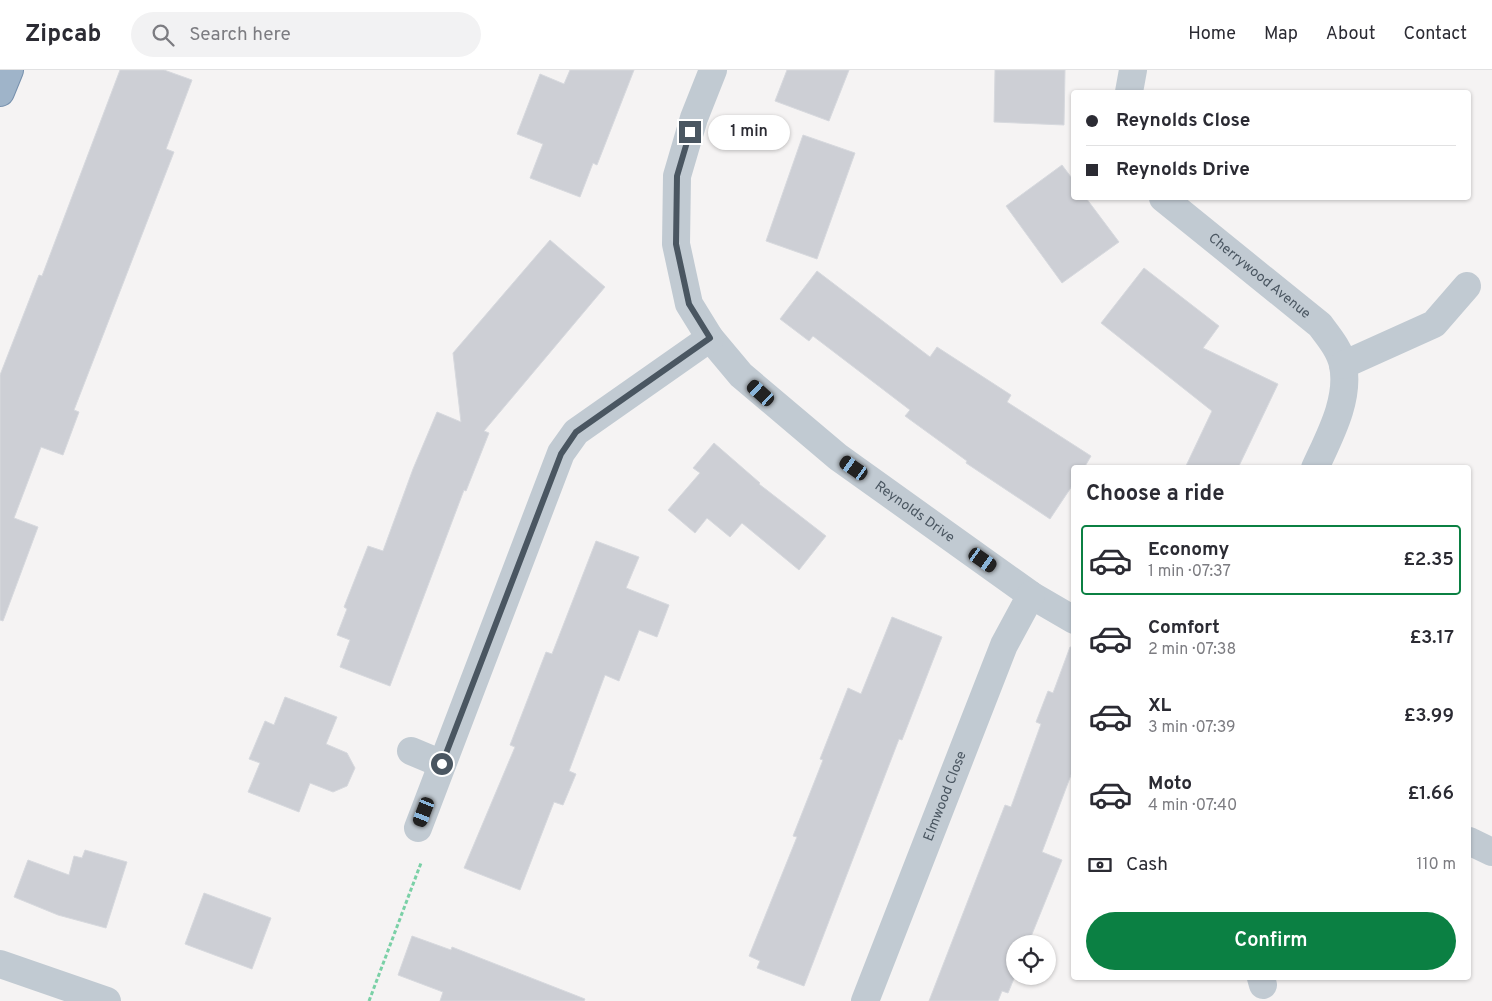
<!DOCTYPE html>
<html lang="en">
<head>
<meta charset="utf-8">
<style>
  body { margin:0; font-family:Overpass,sans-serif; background:#f2f2f3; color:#2b2b33; height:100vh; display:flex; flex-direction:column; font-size:19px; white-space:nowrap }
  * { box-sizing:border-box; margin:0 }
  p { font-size:16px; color:#7c7c81 }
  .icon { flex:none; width:28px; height:28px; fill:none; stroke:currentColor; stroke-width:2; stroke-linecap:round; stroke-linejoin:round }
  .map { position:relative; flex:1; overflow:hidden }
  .side { position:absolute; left:1071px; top:395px; width:400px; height:515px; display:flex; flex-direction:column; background:#fff; border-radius:5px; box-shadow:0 1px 4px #0004 }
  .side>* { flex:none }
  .top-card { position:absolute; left:1071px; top:20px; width:400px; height:110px; border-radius:5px; box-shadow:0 1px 4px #0004; display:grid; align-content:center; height:110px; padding:0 15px; background:#fff }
  .controls { position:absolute; left:1006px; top:865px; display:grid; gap:10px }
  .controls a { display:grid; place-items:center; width:50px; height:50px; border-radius:50%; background:#fff; box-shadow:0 1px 4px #0004; font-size:25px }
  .end { position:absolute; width:22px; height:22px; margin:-11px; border:6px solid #4a5661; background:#fff; box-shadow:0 0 0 2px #fff }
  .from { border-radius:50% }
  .bubble { position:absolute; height:35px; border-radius:18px; background:#fff; box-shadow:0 1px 4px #0004; font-size:16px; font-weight:600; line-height:35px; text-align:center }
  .car { position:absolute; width:15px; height:30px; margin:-15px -8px; border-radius:6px; box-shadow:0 0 4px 1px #0007; background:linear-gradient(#222 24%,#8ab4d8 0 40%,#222 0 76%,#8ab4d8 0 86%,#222 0) }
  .top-card b { display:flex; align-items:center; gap:18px; height:48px; font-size:19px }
  .top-card b+b { border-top:1px solid #e1e1e2 }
  .top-card i { width:12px; height:12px; background:#2b2b33 }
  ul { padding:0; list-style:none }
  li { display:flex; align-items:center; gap:15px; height:70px; margin:0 10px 8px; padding:0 5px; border:2px solid transparent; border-radius:5px }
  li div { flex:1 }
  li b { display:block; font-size:19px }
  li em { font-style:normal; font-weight:600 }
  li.on { border-color:#0b8043 }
  li>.icon { width:45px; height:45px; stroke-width:1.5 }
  h2 { padding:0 15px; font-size:22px; line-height:60px }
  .pay { display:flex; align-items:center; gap:12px; height:55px; padding:0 15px; font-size:19px }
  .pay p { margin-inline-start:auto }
  .action { display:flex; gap:10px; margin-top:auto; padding:10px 15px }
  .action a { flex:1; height:58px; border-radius:30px; background:#0b8043; color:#fff; font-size:20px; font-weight:600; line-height:58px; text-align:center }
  header { display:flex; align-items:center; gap:30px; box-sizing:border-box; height:70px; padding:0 25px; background:#fff; border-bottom:1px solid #e1e1e2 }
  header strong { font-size:24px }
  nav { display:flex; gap:28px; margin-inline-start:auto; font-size:18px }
  .search { width:350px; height:45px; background:#f2f2f3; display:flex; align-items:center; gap:12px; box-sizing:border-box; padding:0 18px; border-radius:28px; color:#7c7c81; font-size:19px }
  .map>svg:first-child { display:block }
  .building { fill:#cdcfd5; stroke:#d7d9de }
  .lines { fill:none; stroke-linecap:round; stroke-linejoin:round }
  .trunk-casing { stroke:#7690ad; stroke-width:30 }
  .path { stroke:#7ad0a6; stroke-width:3; stroke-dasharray:4 2.5; stroke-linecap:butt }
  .minor { stroke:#c1cad2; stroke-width:28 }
  .trunk { stroke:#9fb4c9; stroke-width:28 }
  .route { stroke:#4a5661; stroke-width:6 }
  .labels { text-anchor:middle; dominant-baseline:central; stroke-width:4; stroke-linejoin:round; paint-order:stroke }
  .street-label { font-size:14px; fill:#4a5661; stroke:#fff }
</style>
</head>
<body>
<header>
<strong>Zipcab</strong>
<div class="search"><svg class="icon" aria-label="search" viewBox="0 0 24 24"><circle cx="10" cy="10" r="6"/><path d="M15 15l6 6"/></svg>Search here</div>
<nav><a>Home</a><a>Map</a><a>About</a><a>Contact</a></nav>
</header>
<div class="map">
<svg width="1492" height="931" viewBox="0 0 1492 931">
  <rect width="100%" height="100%" fill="#f5f3f3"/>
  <!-- building -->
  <path class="building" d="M120 0H164L192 10 166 79 174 82 74 340 79 342 63 385 41 377 14 448 38 457 3 551 0 550V305L39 205 42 206Z
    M570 0H634L597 95 593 93 580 127 530 108 543 74 517 64 540 4 564 14Z
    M787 0H849L829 51 775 31Z
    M995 0H1065L1064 55 994 52Z
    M803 65 855 83 817 189 766 171Z
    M1062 95 1074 111V128H1086L1119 172 1062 213 1006 136Z
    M550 170 605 217 484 361 489 363 466 421 464 420 390 616 340 597 350 570 337 565 347 539 344 537 368 476 383 481 413 399 437 342 461 352 453 283Z
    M1144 198 1219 256 1203 278 1278 314 1238 398H1185L1212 341 1101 253Z
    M817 201 930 287 937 277 1011 325 1007 332 1091 386 1084 398H1074V413L1050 449 966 393 967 391 905 346 910 340 813 266 809 271 780 249Z
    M714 373 760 413 759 414 826 466 799 500 742 453 730 467 707 448 695 463 668 440 700 403 693 398Z
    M596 471 639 487 626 518 669 535 657 567 639 560 619 611 605 605 569 701 576 704 563 735 554 732 520 820 464 798 515 677 510 675 546 582 552 584Z
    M892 547 942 567 902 670 899 669 804 916 757 898 760 891 749 886 797 767 793 766 823 690 820 689 848 618 861 624Z
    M1070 577H1074V697L1042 782 1062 790 1028 874H1015V906L1008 923 1002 921 998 931H929L1005 735 1011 737 1041 654 1036 652 1048 621 1053 623Z
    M285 627 337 647 326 674 347 683 355 698 347 716 333 722 310 713 299 742 248 722 260 693 249 689 265 651 274 655Z
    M85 780 127 792 106 858 58 845 14 827 28 790 69 805 74 786 82 788Z
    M204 823 271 848 252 899 185 874Z
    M412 866 451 880 452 877 585 929 584 931H440L443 922 398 905Z"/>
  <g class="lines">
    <defs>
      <path id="trunk" d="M0 22 9 0"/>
    </defs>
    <!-- trunk casing -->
    <use href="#trunk" class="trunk-casing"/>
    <!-- path -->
    <path class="path" d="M369 931 421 793"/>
    <!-- minor -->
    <g class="minor">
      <path id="s1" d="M713 0 694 48 677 106 676 174 689 234 710 268 741 305 838 387 1031 525 1074 550"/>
      <path d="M1129 22 1133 0"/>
      <path id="s2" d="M1163 128 1320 255C1329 267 1340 280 1343 295 1350 330 1329 367 1315 398"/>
      <path d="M1343 295 1434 254 1467 216"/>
      <path d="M411 681 442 694"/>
      <path d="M418 758 561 383 576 362 710 268"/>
      <path d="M1469 771 1492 782"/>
      <path d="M0 894 107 931"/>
      <path d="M1261 908 1263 915"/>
      <path id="s3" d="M865 931 1004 575 1031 525"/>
    </g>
    <!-- trunk -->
    <use href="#trunk" class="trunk"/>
  </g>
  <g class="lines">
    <!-- route -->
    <path class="route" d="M442 694 561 384 576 362 710 268 689 234 676 174 677 106 690 62"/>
  </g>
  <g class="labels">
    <!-- street labels -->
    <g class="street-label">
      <text stroke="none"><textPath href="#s2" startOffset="124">Cherrywood Avenue</textPath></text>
      <text stroke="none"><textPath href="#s1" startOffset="551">Reynolds Drive</textPath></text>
      <text stroke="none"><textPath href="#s3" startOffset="220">Elmwood Close</textPath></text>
    </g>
  </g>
</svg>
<div class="controls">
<a><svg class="icon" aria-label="locate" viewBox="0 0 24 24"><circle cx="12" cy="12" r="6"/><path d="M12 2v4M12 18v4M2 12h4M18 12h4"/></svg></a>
</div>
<i class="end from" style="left:442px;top:694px"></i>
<i class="end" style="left:690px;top:62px"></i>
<div class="bubble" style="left:708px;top:45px;width:82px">1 min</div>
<i class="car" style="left:761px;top:323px;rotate:312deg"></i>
<i class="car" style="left:854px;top:398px;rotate:305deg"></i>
<i class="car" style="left:983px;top:490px;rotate:125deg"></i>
<i class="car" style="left:424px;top:742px;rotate:201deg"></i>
<div class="top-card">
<b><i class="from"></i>Reynolds Close</b>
<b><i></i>Reynolds Drive</b>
</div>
<section class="side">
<h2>Choose a ride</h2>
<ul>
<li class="on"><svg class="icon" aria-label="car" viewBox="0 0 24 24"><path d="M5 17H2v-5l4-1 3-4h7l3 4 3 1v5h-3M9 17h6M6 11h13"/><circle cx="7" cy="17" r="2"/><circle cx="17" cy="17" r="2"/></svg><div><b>Economy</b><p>1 min · 07:37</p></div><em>£2.35</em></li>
<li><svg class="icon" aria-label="car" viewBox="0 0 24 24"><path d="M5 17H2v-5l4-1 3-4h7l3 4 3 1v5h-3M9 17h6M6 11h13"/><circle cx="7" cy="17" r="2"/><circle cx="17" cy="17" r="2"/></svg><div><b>Comfort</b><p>2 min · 07:38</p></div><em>£3.17</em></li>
<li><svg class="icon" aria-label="car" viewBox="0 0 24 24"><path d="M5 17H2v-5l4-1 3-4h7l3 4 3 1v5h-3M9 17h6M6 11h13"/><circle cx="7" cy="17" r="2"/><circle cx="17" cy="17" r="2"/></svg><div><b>XL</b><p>3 min · 07:39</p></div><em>£3.99</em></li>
<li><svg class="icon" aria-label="car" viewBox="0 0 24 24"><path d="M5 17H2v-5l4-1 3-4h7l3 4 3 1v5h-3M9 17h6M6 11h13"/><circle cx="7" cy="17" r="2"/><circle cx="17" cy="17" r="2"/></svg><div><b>Moto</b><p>4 min · 07:40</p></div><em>£1.66</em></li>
</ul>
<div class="pay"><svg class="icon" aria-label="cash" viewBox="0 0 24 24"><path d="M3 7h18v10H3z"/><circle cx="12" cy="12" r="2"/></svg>Cash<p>110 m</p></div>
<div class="action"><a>Confirm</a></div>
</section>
</div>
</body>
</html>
